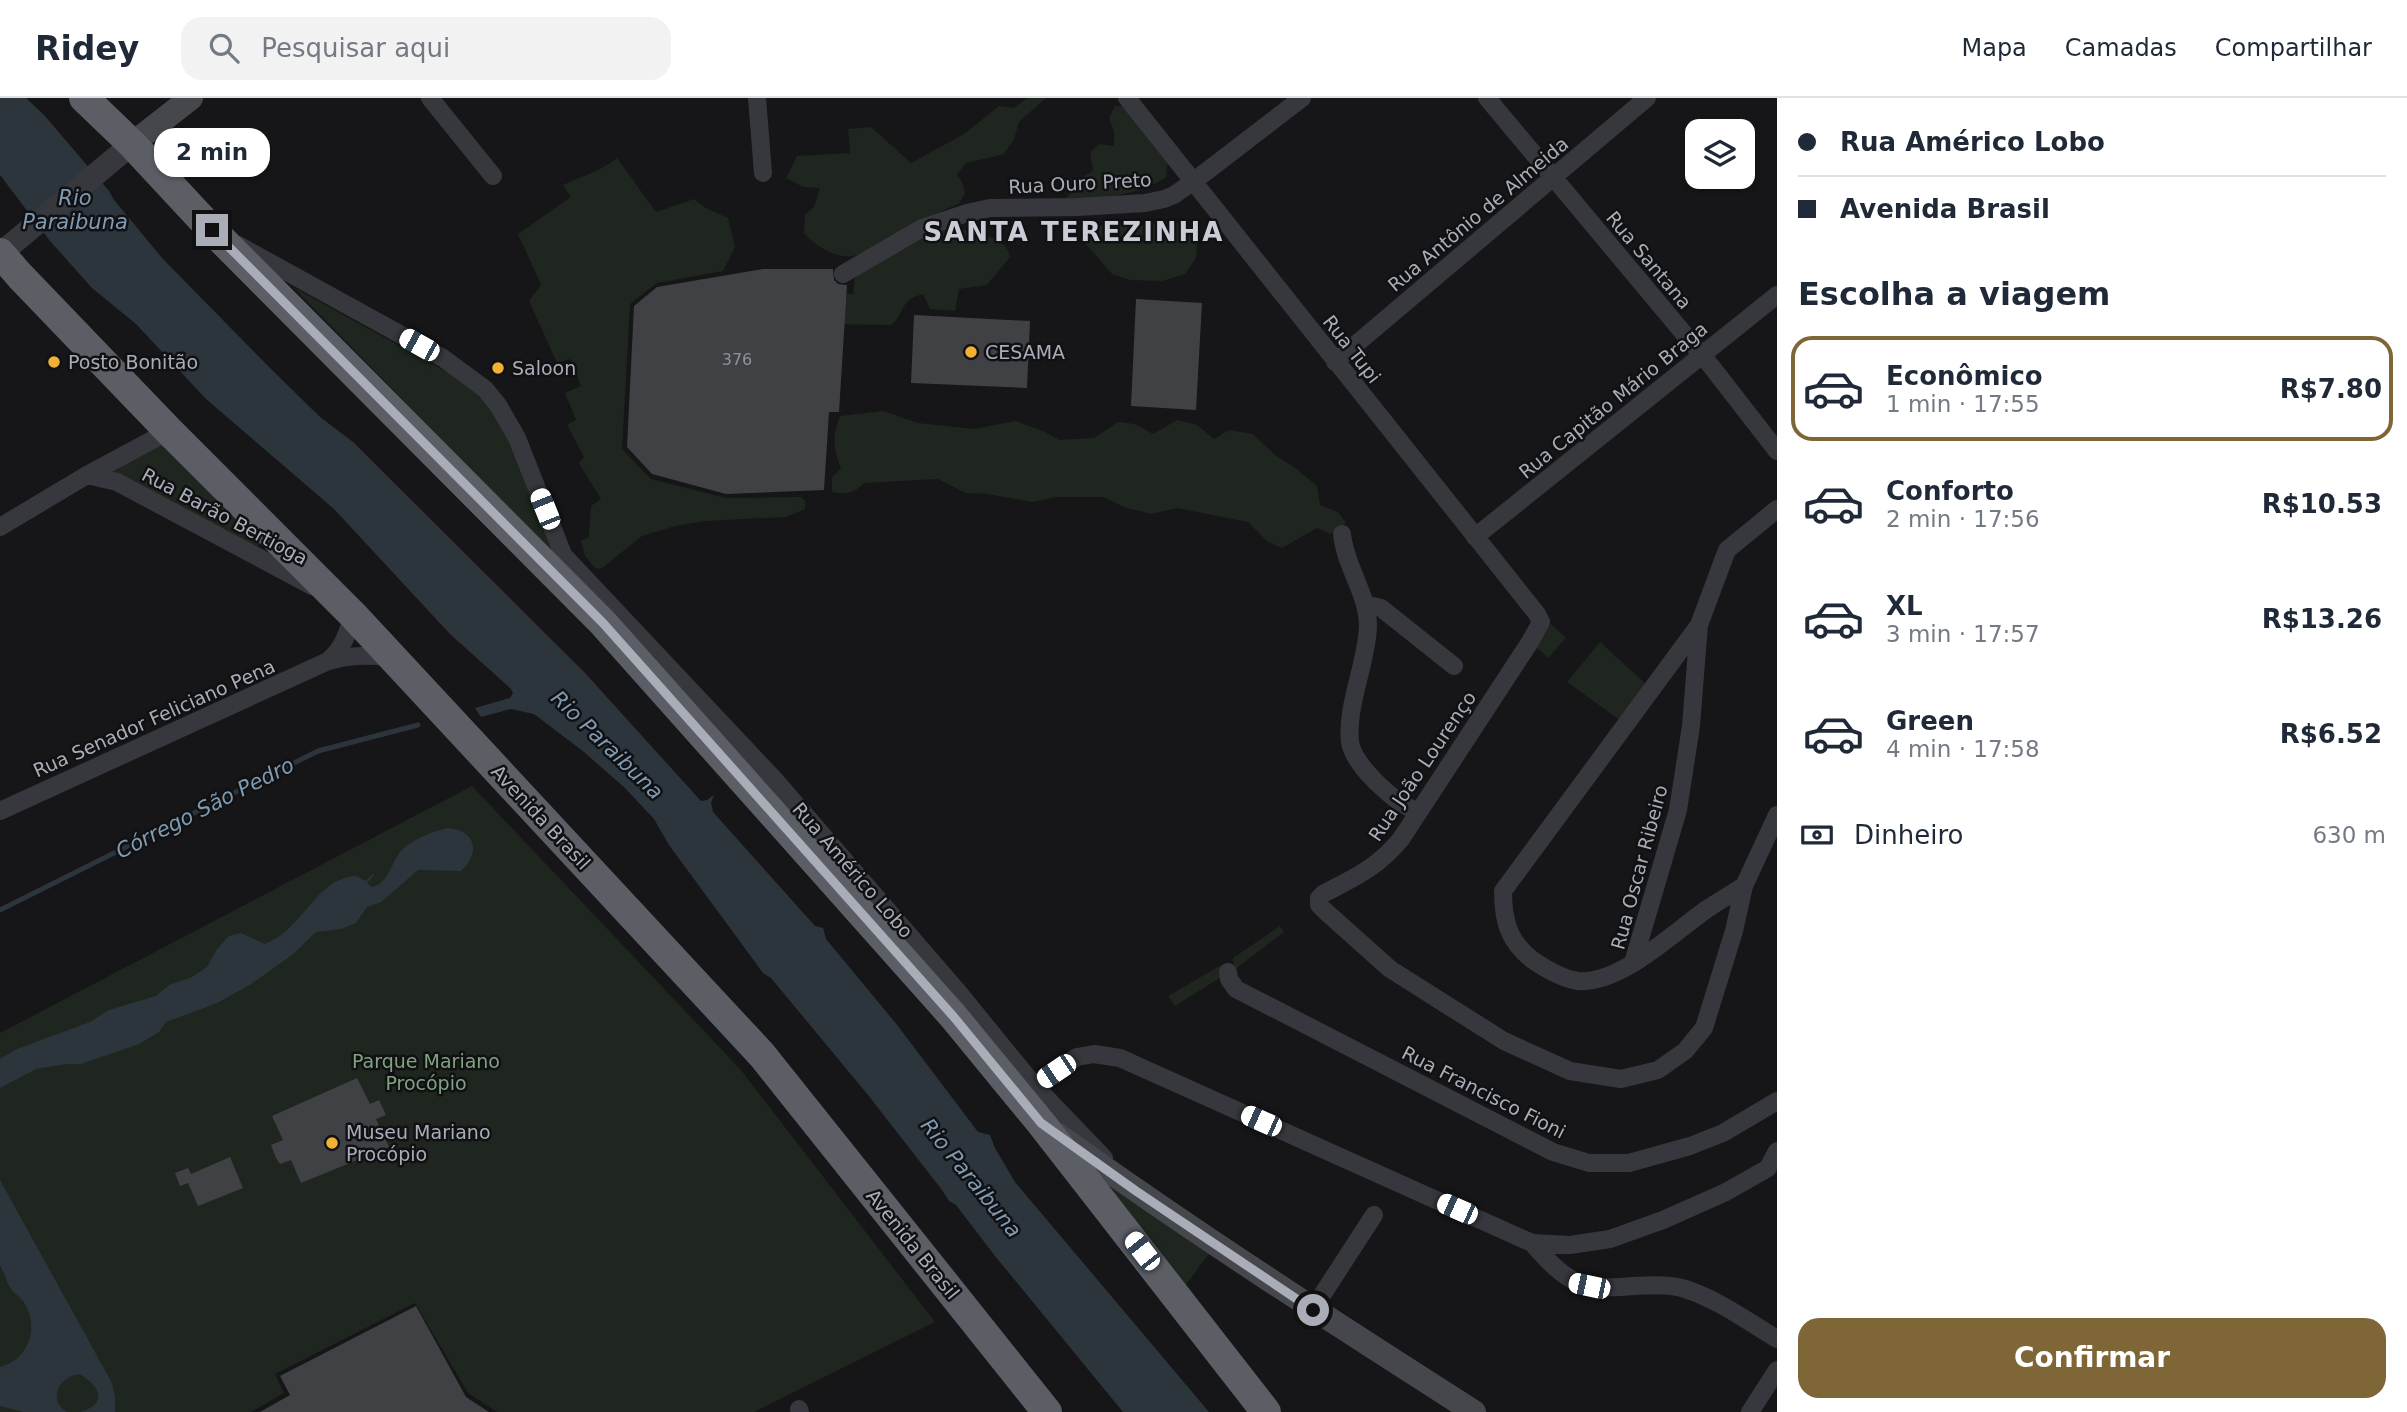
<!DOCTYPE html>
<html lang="pt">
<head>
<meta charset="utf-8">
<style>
  body { margin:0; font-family:"DejaVu Sans",sans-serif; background:#f2f2f3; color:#1f2937; height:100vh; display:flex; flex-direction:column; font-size:26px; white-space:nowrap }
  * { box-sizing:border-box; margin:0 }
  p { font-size:23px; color:#747a83 }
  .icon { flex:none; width:38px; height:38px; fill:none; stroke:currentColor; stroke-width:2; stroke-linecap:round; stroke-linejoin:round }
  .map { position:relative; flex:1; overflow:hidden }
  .drawer { display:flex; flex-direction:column; background:#fff; width:630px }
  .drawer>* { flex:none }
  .guide { display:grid; align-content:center; height:154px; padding:0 21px; background:#fff }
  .fabs { position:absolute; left:1685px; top:21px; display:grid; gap:14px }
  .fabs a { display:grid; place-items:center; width:70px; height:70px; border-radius:14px; background:#fff; box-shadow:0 2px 5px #0004; font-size:35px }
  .end { position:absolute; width:32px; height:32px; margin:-16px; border:9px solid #a8adb8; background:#111; box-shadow:0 0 0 4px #111 }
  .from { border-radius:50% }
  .bubble { position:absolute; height:49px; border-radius:21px; background:#fff; box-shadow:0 2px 5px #0004; font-size:23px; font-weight:600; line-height:49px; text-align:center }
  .car { position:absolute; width:21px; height:42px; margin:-21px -10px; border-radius:9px; box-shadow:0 0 5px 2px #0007; background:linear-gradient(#fff 24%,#345 0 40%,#fff 0 76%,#345 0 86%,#fff 0) }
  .guide b { display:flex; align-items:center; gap:24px; height:66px; font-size:26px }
  .guide b+b { border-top:2px solid #e0e1e3 }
  .guide i { width:18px; height:18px; background:#1f2937 }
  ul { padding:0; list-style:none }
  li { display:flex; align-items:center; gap:21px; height:105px; margin:0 14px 10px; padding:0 7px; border:4px solid transparent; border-radius:21px }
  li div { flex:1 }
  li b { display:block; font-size:26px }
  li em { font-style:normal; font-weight:600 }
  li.active { border-color:#7e6636 }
  li>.icon { width:63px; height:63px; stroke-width:1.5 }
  h2 { padding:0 21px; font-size:32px; line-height:84px }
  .pay { display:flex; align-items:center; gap:18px; height:77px; padding:0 21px; font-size:26px }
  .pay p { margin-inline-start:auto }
  .button { display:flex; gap:14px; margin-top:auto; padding:14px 21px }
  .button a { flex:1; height:80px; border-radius:21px; background:#7e6636; color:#fff; font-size:28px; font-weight:600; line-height:80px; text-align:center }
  header { display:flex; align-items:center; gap:42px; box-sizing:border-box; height:98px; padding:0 35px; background:#fff; border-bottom:2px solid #e0e1e3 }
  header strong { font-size:33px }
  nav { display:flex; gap:38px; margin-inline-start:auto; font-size:24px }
  .search { width:490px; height:63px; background:#f2f2f3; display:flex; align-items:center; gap:18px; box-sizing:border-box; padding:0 24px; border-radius:21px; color:#747a83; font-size:26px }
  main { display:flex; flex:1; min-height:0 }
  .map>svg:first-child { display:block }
  .green { fill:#1e261f }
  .water { fill:#2c353c }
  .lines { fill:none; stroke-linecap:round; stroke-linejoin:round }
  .stream { stroke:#2c353c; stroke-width:5 }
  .building { fill:#404145 }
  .minor { stroke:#37383d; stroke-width:18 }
  .tertiary { stroke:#37383d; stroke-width:23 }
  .secondary { stroke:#45474d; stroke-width:24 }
  .trunk { stroke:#5b5e65; stroke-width:30 }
  .route { stroke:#a8adb8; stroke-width:9 }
  .poi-dot { fill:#f2b134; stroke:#111113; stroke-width:2.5 }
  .labels { text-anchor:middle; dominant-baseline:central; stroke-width:5; stroke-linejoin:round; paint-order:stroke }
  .number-label { font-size:16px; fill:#8e929b }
  .street-label { font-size:19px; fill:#a8adb8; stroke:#111113 }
  .poi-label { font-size:19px; fill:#a8adb8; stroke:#111113; text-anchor:start }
  .park-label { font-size:19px; fill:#7fa381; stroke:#111113 }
  .water-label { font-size:21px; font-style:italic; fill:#7f9bb3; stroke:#111113 }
  .district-label { font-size:26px; font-weight:bold; letter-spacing:2px; fill:#c9ccd4; stroke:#111113 }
</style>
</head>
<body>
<header>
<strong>Ridey</strong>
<div class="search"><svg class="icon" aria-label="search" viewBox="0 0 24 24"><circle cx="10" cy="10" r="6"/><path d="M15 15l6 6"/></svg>Pesquisar aqui</div>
<nav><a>Mapa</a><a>Camadas</a><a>Compartilhar</a></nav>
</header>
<main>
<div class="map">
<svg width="1777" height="1314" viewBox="0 0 1777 1314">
  <rect width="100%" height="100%" fill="#161618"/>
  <!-- green -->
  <path class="green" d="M1027 0H1046L1019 24 1014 41 1004 56 966 65 957 77 962 84 965 95 959 106C927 116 880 156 851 158 833 160 815 147 804 135L805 117 814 109 820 90 803 89 786 80 797 58 850 55 848 31 871 29 911 65 964 36 999 8 1014 10Z
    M1115 8 1128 9 1168 60 1166 79C1137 99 1099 99 1064 104L1071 93 1067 80H1081L1093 73 1090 55 1099 46 1114 48V34L1109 20Z
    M617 60 656 114 694 101 706 110 728 120 735 149 723 173 657 185 630 206 622 351 651 381 726 400 801 399 805 403V411L786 419 705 423 675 428 642 438 601 471 595 470 585 458 581 443 589 439 591 408 601 401 579 365 584 359 567 327 576 322 565 295 581 288 570 261 557 265 529 203 541 187 518 136 571 99 563 87C582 78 601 73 617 60Z
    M1115 124 1135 129 1163 124 1181 125 1189 131 1197 145 1196 160 1185 176 1162 183 1130 182 1112 176 1085 145 1089 131Z
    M949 125C968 139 1004 132 1010 159L987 187 959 191 955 213 930 211 923 196C899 202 907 213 891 227L829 226 833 195 853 196 855 175Z
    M293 189 454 278 485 302 508 336 560 463Z
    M883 313 918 325 974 331 1015 323 1043 333 1059 342 1094 340 1118 324 1135 326 1153 336 1177 322 1197 327 1214 341 1229 332 1253 336 1276 358 1294 369 1317 388 1320 407 1338 414 1346 425 1330 436 1317 430 1282 450 1268 444 1248 424 1177 410 1151 416 1124 409 1103 399H1056L1033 404 987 396 966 395 938 381 864 385C854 396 846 396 832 394V379L841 370C833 350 832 339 840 318Z
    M165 343 263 442 255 451 111 374Z
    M1551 526 1566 540 1548 560 1533 546Z
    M1600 544 1647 587 1621 623 1567 584Z
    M472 688 741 972 935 1224 754 1314H497L468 1295 415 1205 275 1276 284 1295 251 1314H0V935Z
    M1280 828 1284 834 1234 872 1233 860Z
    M1221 867V879L1175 908 1168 898Z
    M1088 1074 1211 1153 1182 1192Z"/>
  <!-- water -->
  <path class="water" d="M0 0H26L44 17 109 93 114 102 163 161 268 268 320 319 353 344 585 575 701 703 707 702 714 697 711 705 713 714 815 828 823 830 826 841 898 928 978 1034 990 1037 995 1050 1015 1084 1209 1314H1123L995 1158 956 1107 949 1103 942 1092 868 997 771 880 763 875 669 747 654 721 625 690 584 654 534 616 511 611 481 619 475 610 510 600 513 595 511 591 450 536 334 411 206 301 136 226 92 190 50 143 0 77Z
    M447 730C476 732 481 754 461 773L418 772 381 804 367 809 356 825 341 831 316 834 292 857 251 886 217 905 166 924 159 934 139 946 81 966H66L36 971 0 990V961L17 951 90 924 109 912 156 898 169 887 192 879 207 869 217 851 229 838 241 835 265 846C273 842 281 838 288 831 309 812 325 779 356 778L366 783 373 776 374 777 367 785 372 789C389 785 391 764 402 752 413 741 432 734 447 730Z
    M0 1082 112 1285 115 1298V1314H79C108 1308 101 1287 79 1276 59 1279 47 1302 67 1314H23L0 1308V1269C30 1261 40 1228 23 1203 20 1199 15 1196 12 1192 6 1185 5 1175 0 1167Z"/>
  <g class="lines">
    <!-- stream -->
    <path class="stream" d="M0 812 318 653 418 627"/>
  </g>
  <!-- building -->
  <path class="building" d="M763 171H833L834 182 838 186 847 187 839 314H829L824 392 726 396 652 376 627 349 634 208 657 189Z
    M1136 201 1202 205 1196 312 1131 308Z
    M914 217 1030 223 1027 290 911 285Z
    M357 980 370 1006 379 1002 386 1017 376 1021 389 1049 301 1085 291 1062 280 1066 276 1060 271 1047 283 1042 272 1018Z
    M230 1059 243 1090 198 1108 188 1085 180 1088 175 1075 188 1070 191 1076Z
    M416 1208 466 1299 489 1314H260L290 1297 280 1278Z"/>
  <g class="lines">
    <!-- minor -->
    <path class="minor" d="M430 0 493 78
      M757 0 763 75
      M1127 0 1537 516 1541 524 1530 544 1401 741C1377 770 1355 779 1323 796L1319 800V807L1324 812 1390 871 1504 943 1570 973 1621 981 1658 972 1685 953 1704 930 1734 833 1744 788 1777 717
      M1487 0 1711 268 1777 353
      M238 147 443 260 485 291 498 307 517 340 568 469
      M843 176 922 130 967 115 990 110 1078 109 1145 105 1164 101 1174 97 1194 83 1302 0
      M1335 264 1647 0
      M87 377 117 384 312 488
      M0 429 87 377 169 333
      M1342 436C1345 468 1368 496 1368 528 1367 565 1346 607 1350 644 1352 658 1366 674 1376 684 1389 697 1401 707 1418 714
      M1475 439 1777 197
      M564 458 774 681 959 895 1034 987 1104 1060
      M1367 512 1373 508 1381 510 1454 568
      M1699 527 1727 452 1777 411
      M329 562C344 549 347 536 353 517
      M0 713 326 564C348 557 366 557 389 559
      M1633 865 1678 712 1691 628 1699 527 1503 793C1503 823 1509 845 1534 863 1546 871 1563 881 1578 883 1620 887 1674 834 1707 811 1719 803 1731 796 1744 788
      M1228 874 1229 881 1236 891 1553 1054 1589 1065H1629L1690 1048 1723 1035 1777 1003
      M1025 994 1077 959 1094 956 1120 960 1532 1145 1570 1147 1610 1141 1663 1122 1726 1094 1768 1070 1777 1053
      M1532 1145C1567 1185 1580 1193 1634 1188 1649 1187 1667 1186 1682 1190 1716 1200 1747 1223 1777 1241
      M1313 1211 1374 1117
      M799 1311 800 1314
      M1750 1314 1777 1272"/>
    <!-- tertiary -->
    <path class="tertiary" d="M0 156 132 46"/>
    <!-- secondary -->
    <path class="secondary" d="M132 46 191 0
      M1058 1037C1193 1134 1333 1224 1474 1314"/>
    <!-- trunk -->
    <path class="trunk" d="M84 0 132 46 212 132 603 525 953 918 1041 1025 1266 1314
      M0 155 20 178 169 333 353 517 762 957 1047 1314"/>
  </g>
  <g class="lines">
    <!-- route -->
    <path class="route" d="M212 132 603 525 953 918 1041 1025 1136 1093 1313 1212"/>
  </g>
  <!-- markers -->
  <g class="poi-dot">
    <circle cx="971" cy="254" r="7"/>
    <circle cx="54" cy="264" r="7"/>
    <circle cx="498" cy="270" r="7"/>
    <circle cx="332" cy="1045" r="7"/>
  </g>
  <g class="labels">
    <!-- number labels -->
    <g class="number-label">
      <text x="737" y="261">376</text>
    </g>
    <!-- street labels -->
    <g class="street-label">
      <text transform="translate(1080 85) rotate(-3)">Rua Ouro Preto</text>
      <text transform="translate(1478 116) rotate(-40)">Rua Antônio de Almeida</text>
      <text transform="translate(1649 162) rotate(50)">Rua Santana</text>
      <text transform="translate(1352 251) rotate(52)">Rua Tupi</text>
      <text transform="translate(1613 302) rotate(-39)">Rua Capitão Mário Braga</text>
      <text transform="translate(225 418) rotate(28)">Rua Barão Bertioga</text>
      <text transform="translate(154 620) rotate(-24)">Rua Senador Feliciano Pena</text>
      <text transform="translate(1422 668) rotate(-56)">Rua João Lourenço</text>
      <text transform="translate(541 719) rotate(47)">Avenida Brasil</text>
      <text transform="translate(1639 769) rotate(-75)">Rua Oscar Ribeiro</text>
      <text transform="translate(853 772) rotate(49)">Rua Américo Lobo</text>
      <text transform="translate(1484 994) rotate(27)">Rua Francisco Fioni</text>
      <text transform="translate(913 1146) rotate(51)">Avenida Brasil</text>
    </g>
    <!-- poi labels -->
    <g class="poi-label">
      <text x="985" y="254">CESAMA</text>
      <text x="68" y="264">Posto Bonitão</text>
      <text x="512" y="270">Saloon</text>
      <text x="346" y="1034">Museu Mariano<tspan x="346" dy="22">Procópio</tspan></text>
    </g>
    <!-- park labels -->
    <g class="park-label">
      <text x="426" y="963">Parque Mariano<tspan x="426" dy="22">Procópio</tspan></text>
    </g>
    <!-- water labels -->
    <g class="water-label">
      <text x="75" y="100">Rio<tspan x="75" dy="24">Paraibuna</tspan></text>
      <text transform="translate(607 647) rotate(44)">Rio Paraibuna</text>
      <text transform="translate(205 710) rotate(-27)">Córrego São Pedro</text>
      <text transform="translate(971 1080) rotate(51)">Rio Paraibuna</text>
    </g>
    <!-- district labels -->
    <g class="district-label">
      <text x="1074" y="134">SANTA TEREZINHA</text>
    </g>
  </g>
</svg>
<div class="fabs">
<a><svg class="icon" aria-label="layers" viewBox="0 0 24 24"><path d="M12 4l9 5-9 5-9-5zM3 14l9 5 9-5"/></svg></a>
</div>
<i class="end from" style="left:1313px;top:1212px"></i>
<i class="end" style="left:212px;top:132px"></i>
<div class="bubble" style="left:154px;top:30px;width:116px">2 min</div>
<i class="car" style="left:419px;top:247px;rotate:299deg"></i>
<i class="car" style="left:545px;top:411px;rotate:338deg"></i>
<i class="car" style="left:1056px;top:973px;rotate:236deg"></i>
<i class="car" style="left:1261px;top:1023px;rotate:294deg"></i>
<i class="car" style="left:1457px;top:1111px;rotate:294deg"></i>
<i class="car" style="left:1142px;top:1153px;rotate:322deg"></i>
<i class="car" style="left:1589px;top:1188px;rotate:282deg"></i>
</div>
<section class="drawer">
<div class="guide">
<b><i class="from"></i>Rua Américo Lobo</b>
<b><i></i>Avenida Brasil</b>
</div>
<h2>Escolha a viagem</h2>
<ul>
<li class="active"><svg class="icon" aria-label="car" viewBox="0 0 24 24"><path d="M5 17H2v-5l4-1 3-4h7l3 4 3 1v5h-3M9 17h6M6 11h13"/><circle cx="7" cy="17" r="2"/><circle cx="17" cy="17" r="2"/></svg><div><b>Econômico</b><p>1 min · 17:55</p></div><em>R$7.80</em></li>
<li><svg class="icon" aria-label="car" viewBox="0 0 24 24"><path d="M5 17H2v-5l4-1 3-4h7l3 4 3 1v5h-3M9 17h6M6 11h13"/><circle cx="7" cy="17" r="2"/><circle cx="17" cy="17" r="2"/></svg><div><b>Conforto</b><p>2 min · 17:56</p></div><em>R$10.53</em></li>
<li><svg class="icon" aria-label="car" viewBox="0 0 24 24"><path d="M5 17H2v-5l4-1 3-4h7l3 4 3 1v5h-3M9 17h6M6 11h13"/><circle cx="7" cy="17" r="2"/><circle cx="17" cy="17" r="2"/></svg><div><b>XL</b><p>3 min · 17:57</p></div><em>R$13.26</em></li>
<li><svg class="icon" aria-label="car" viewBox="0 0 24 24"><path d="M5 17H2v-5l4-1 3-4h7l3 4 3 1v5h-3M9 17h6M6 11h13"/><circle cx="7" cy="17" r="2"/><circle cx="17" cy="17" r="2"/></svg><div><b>Green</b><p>4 min · 17:58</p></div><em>R$6.52</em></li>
</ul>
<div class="pay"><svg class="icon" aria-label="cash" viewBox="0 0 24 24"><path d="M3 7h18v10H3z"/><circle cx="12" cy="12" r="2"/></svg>Dinheiro<p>630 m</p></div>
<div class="button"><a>Confirmar</a></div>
</section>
</main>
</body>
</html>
